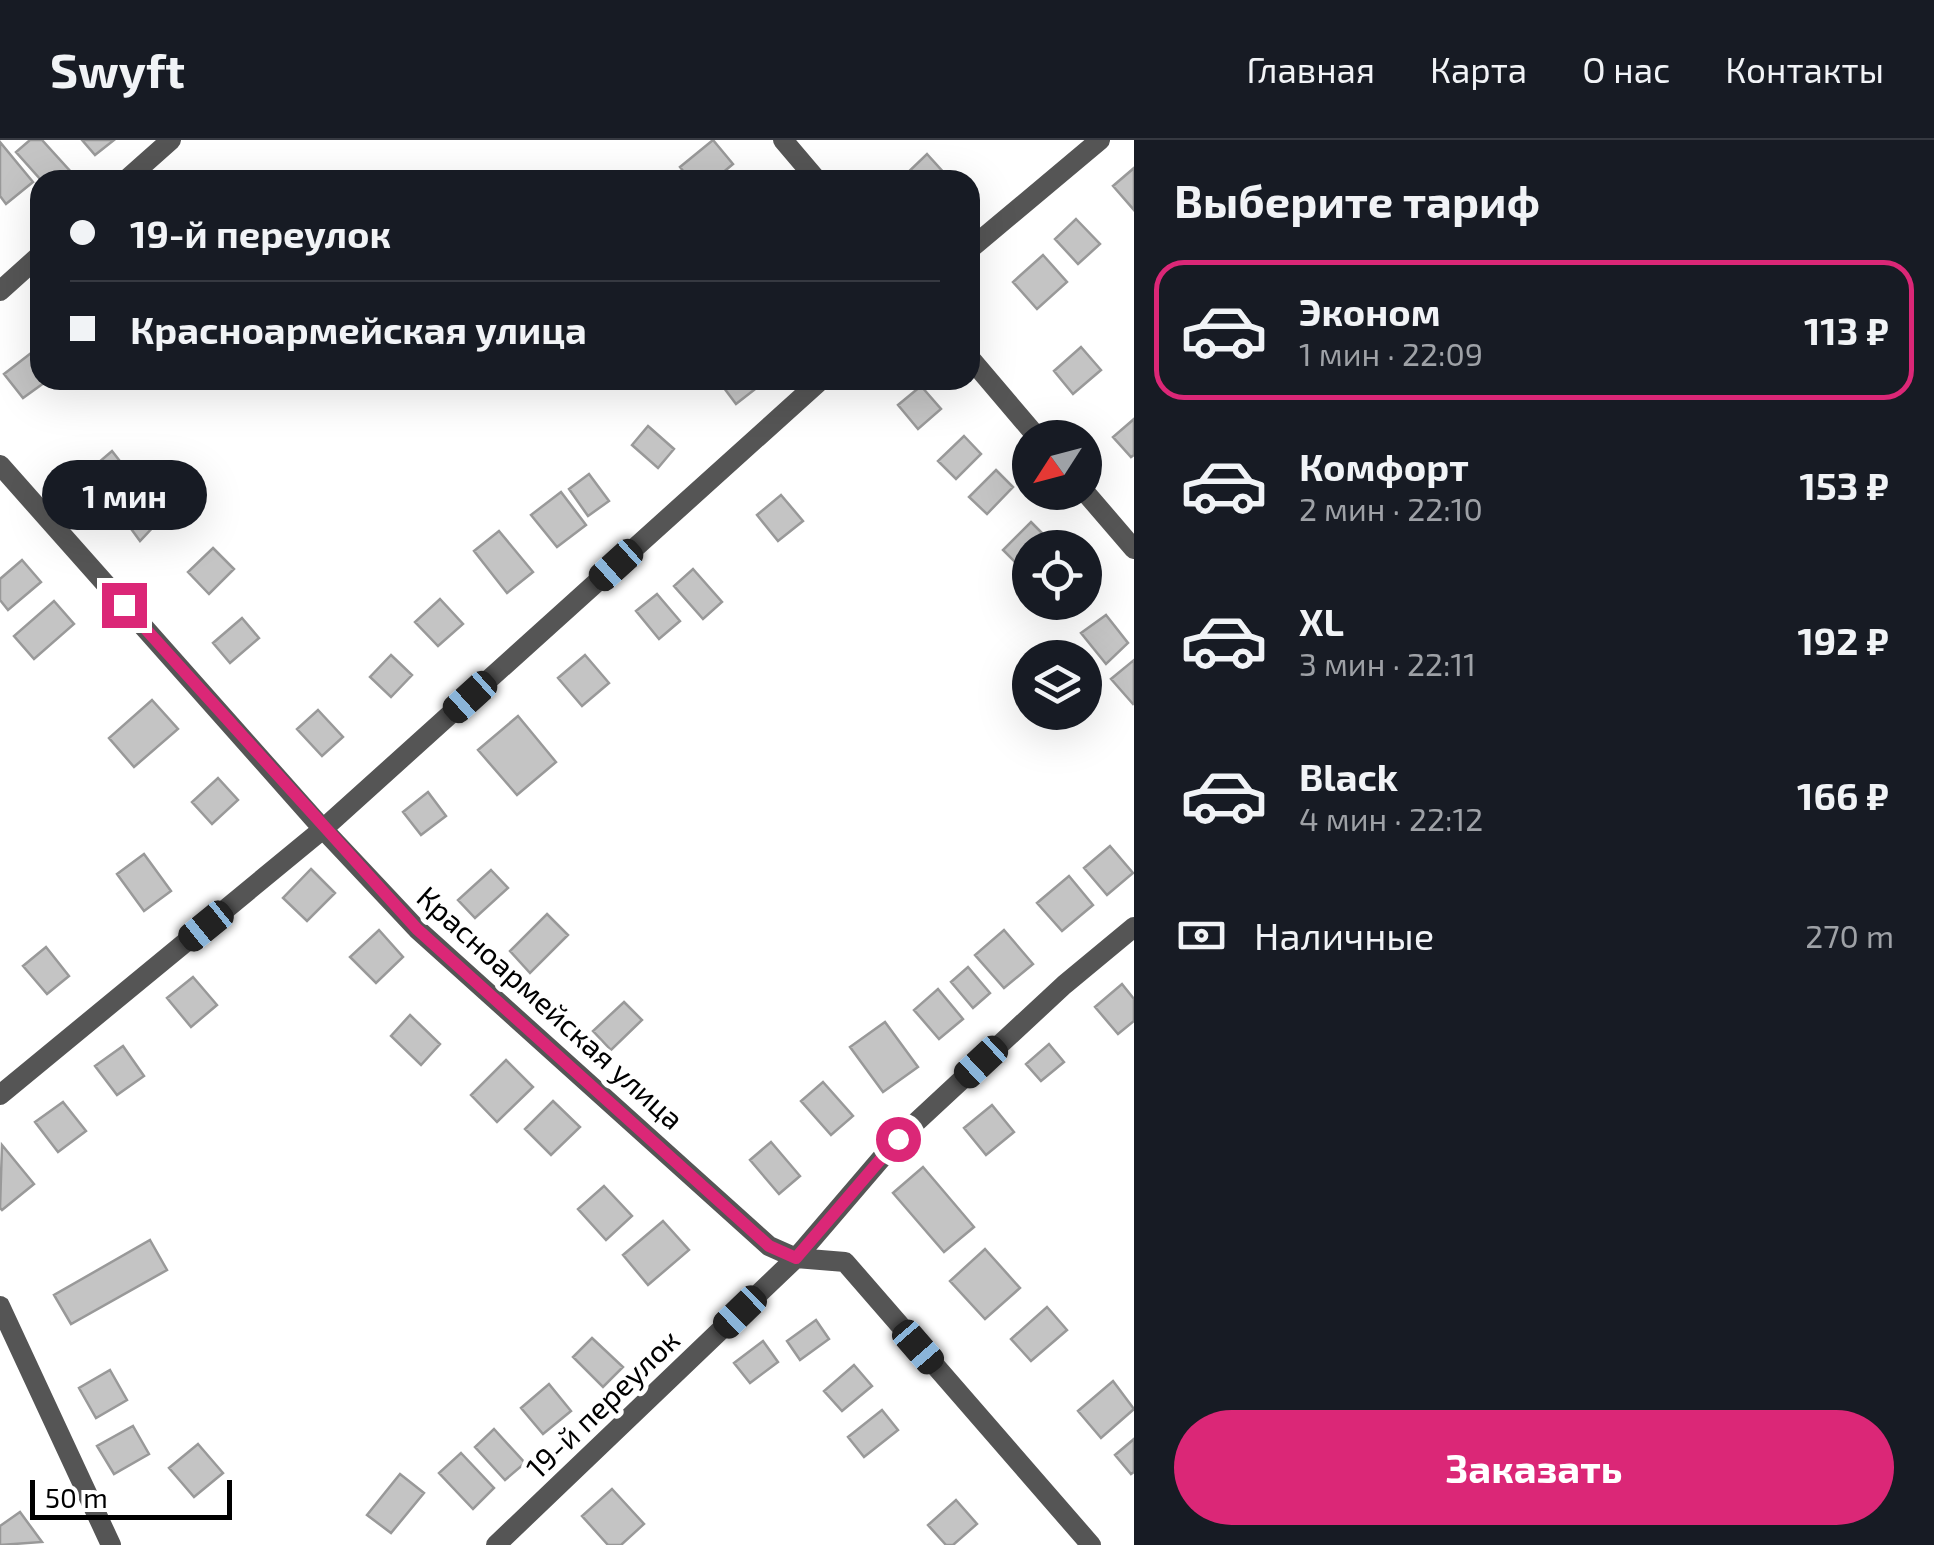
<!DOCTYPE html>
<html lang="ru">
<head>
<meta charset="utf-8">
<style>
  body { margin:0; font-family:"Exo 2",sans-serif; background:#20242c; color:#f1f3f6; height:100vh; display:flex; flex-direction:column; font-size:38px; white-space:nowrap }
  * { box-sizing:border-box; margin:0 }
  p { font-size:32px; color:#9ea1a6 }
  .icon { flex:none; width:55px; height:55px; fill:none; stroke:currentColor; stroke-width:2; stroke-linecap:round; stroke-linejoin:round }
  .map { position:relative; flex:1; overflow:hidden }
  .panel { display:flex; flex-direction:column; background:#171b24; width:800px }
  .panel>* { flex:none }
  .banner { position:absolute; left:30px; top:30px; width:950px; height:220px; border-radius:30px; box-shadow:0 10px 40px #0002; display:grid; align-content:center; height:220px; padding:0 40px; background:#171b24 }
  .needle { width:65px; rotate:234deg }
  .buttons { position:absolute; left:1012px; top:280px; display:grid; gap:20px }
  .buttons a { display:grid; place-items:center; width:90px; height:90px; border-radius:50%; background:#171b24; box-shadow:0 10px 40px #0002; font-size:50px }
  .scale { position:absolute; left:30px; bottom:25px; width:202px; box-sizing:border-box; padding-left:10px; border:5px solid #000; border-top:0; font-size:28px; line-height:35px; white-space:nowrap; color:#000; -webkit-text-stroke:8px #fff; paint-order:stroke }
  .end { position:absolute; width:45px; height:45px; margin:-22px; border:12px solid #db2777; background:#fff; box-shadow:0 0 0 5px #fff }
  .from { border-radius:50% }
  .bubble { position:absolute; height:70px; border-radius:35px; background:#171b24; box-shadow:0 10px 40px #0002; font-size:32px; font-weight:700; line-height:70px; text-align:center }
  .car { position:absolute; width:30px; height:60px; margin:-30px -15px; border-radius:12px; box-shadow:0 0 8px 2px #0007; background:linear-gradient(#222 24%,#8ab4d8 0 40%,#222 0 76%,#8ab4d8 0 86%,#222 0) }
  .banner b { display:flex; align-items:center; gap:35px; height:95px; font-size:38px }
  .banner b+b { border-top:2px solid #363941 }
  .banner i { width:25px; height:25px; background:#f1f3f6 }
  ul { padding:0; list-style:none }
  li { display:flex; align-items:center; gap:30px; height:140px; margin:0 20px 15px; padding:0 20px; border:5px solid transparent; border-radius:30px }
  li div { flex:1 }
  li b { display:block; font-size:38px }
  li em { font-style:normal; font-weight:700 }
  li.current { border-color:#db2777 }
  li>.icon { width:90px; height:90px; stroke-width:1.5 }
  h2 { padding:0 40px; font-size:45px; line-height:120px }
  .pay { display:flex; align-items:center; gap:25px; height:110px; padding:0 40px; font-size:38px }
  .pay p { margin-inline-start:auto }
  .button { display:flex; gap:20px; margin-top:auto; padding:20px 40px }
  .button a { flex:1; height:115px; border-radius:60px; background:#db2777; color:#fff; font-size:40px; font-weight:700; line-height:115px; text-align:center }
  header { display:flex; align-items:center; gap:60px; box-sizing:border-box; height:140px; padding:0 50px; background:#171b24; border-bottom:2px solid #363941 }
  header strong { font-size:48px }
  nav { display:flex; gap:55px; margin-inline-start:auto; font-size:35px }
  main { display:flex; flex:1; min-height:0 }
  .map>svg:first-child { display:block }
  .building { fill:#c4c4c4; stroke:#999; stroke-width:2.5 }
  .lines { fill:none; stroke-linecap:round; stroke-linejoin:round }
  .street { stroke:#555; stroke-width:20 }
  .route { stroke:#db2777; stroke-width:12 }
  .labels { text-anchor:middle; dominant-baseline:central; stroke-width:10; stroke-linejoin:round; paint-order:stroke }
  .street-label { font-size:30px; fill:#000; stroke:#fff }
</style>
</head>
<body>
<header>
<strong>Swyft</strong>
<nav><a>Главная</a><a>Карта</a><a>О нас</a><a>Контакты</a></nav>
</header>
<main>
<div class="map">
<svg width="1134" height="1405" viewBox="0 0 1134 1405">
  <rect width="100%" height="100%" fill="#fff"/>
  <!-- building -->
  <path class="building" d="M30 0H42L71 32 62 40H41L16 12Z
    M82 0H114L95 15Z
    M713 0 733 24 714 40H690L680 27Z
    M0 2 33 42 6 64 0 56Z
    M927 14 945 34 938 40H900Z
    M1134 28V70L1113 46Z
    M1076 79 1100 104 1078 124 1055 99Z
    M1043 115 1067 142 1037 169 1013 142Z
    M1081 207 1101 230 1073 254 1054 231Z
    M35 210 40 216V240H48L23 258 4 234Z
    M718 240H754L759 246 736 264Z
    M921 246 941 269 918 289 898 265Z
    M1134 279V315L1131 317 1113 297Z
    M648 286 674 309 658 328 632 305Z
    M964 296 981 314 956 339 938 321Z
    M112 311 130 334 102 357 84 335Z
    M996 330 1013 347 987 374 969 357Z
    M589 334 609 361 588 376 569 349Z
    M148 345 172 367 140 401 118 371Z
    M561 352 586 385 557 407 531 375Z
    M781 355 803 381 778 401 757 375Z
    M1031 382 1047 398 1038 408H1030V415L1019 426 1003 410Z
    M499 391 533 432 507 453 474 411Z
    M213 408 234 429 209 454 188 432Z
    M22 420 41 442 8 470 0 460V439Z
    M693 429 722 462 703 479 674 446Z
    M657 454 680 481 659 499 636 471Z
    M440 459 463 484 438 506 415 482Z
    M54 461 74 484 34 519 14 496Z
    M1106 475 1128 503 1106 524 1081 493Z
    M242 478 259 498 230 523 213 503Z
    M391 515 412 535 391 557 370 537Z
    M585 515 609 543 582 566 558 538Z
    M1134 520V563L1133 564 1111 539Z
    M152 560 178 589 134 627 109 598Z
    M318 570 343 597 322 616 297 589Z
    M518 576 556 622 517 655 478 610Z
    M218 638 238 660 212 684 192 662Z
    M428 652 446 676 421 695 403 672Z
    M1110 706 1133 733 1107 755 1084 728Z
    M144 714 171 751 144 771 117 734Z
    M311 729 335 753 307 781 283 758Z
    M491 730 508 748 475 778 458 760Z
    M1069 736 1093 765 1062 791 1037 763Z
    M547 774 568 795 530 833 510 811Z
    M379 790 403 817 376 843 350 817Z
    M1004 790 1033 824 1004 848 975 815Z
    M46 807 69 836 47 854 23 826Z
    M968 827 990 853 973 868 951 842Z
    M193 837 217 865 191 887 167 858Z
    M1122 844 1134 859V881L1118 894 1095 867Z
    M938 849 963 879 939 899 914 870Z
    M624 862 642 880 611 910 593 891Z
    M410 875 440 904 421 925 391 896Z
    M885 882 918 927 883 952 850 907Z
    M1049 904 1064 922 1041 941 1026 924Z
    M123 906 144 936 117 955 95 926Z
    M506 920 533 947 497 982 471 955Z
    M823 942 853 976 831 995 801 961Z
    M553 961 580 987 551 1015 525 989Z
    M63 962 86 991 58 1012 35 982Z
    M992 965 1014 992 986 1015 964 988Z
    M771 1002 800 1036 779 1054 750 1020Z
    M2 1005 34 1044 2 1070 0 1068Z
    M923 1027 974 1087 944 1112 893 1053Z
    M604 1046 632 1076 606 1100 578 1069Z
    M663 1081 689 1110 648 1145 623 1115Z
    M150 1100 167 1130 71 1184 54 1155Z
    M985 1109 1020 1148 985 1179 950 1141Z
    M1047 1167 1067 1190 1031 1221 1011 1199Z
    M816 1180 829 1199 800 1220 787 1201Z
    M592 1198 623 1227 603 1247 573 1217Z
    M763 1201 778 1222 750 1243 734 1223Z
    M854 1225 872 1246 842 1271 824 1251Z
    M110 1230 127 1260 96 1278 79 1248Z
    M1113 1241 1134 1269 1101 1298 1078 1271Z
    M549 1244 571 1271 543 1294 521 1268Z
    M882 1270 898 1290 864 1317 848 1297Z
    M133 1286 149 1314 114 1334 97 1306Z
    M494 1289 525 1323 505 1340 475 1307Z
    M1134 1299V1332L1131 1334 1115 1315Z
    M198 1304 223 1333 194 1357 169 1328Z
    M461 1313 494 1348 473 1369 439 1333Z
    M400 1334 424 1353 391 1393 367 1375Z
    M612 1349 644 1384 621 1405H608L582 1376Z
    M956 1360 977 1384 953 1405H946L928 1385Z
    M20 1372 42 1402 0 1405V1386Z"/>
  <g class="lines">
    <!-- street -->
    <path class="street" d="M783 0 817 40
      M126 40 171 0
      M970 109 1100 0
      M0 151 40 115
      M970 218 1038 298
      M0 325 323 689 417 789 769 1106 796 1118 845 1122 1091 1405
      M1085 352 1134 409
      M0 955 323 689 821 240
      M0 1166 111 1405
      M496 1405 796 1118 898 999 1064 845 1134 787"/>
  </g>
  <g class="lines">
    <!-- route -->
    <path class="route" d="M124 465 417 789 769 1106 796 1118 898 999"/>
  </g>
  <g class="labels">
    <!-- street labels -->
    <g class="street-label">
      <text transform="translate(551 867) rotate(42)">Красноармейская улица</text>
      <text transform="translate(602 1263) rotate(-44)">19-й переулок</text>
    </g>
  </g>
</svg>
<div class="buttons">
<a><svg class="needle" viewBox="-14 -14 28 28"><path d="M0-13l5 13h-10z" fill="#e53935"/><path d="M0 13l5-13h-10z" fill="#9ea1a6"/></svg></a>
<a><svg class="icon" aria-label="locate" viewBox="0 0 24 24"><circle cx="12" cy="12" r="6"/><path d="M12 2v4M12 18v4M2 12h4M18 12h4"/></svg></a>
<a><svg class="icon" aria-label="layers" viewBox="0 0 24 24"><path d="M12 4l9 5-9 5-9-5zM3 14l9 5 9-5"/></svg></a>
</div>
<div class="scale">50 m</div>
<i class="end from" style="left:898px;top:999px"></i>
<i class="end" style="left:124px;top:465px"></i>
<div class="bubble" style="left:42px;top:320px;width:165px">1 мин</div>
<i class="car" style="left:616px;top:425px;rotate:228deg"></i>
<i class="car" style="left:470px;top:557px;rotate:228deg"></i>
<i class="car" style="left:206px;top:786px;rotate:231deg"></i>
<i class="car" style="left:981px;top:922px;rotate:227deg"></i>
<i class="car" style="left:740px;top:1172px;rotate:226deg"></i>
<i class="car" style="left:918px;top:1207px;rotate:139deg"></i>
<div class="banner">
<b><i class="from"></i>19-й переулок</b>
<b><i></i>Красноармейская улица</b>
</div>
</div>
<section class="panel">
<h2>Выберите тариф</h2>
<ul>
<li class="current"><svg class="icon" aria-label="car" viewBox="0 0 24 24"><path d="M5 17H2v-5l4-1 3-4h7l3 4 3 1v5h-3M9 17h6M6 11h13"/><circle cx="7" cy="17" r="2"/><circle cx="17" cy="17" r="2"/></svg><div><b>Эконом</b><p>1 мин · 22:09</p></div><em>113 ₽</em></li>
<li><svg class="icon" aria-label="car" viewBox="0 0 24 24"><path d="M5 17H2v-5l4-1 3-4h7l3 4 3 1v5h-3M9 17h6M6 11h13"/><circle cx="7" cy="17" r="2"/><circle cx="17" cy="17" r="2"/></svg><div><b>Комфорт</b><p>2 мин · 22:10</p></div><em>153 ₽</em></li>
<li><svg class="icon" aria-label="car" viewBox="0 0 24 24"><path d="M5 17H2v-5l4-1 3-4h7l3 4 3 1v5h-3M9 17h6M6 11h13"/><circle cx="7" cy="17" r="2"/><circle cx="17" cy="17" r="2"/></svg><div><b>XL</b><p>3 мин · 22:11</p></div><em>192 ₽</em></li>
<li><svg class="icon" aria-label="car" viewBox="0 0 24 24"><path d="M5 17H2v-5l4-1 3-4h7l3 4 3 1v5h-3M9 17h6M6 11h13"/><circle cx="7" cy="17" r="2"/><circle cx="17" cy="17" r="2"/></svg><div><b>Black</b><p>4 мин · 22:12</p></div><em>166 ₽</em></li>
</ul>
<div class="pay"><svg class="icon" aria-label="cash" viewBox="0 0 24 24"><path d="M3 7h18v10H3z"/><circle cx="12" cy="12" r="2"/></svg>Наличные<p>270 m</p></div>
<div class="button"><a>Заказать</a></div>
</section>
</main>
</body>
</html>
